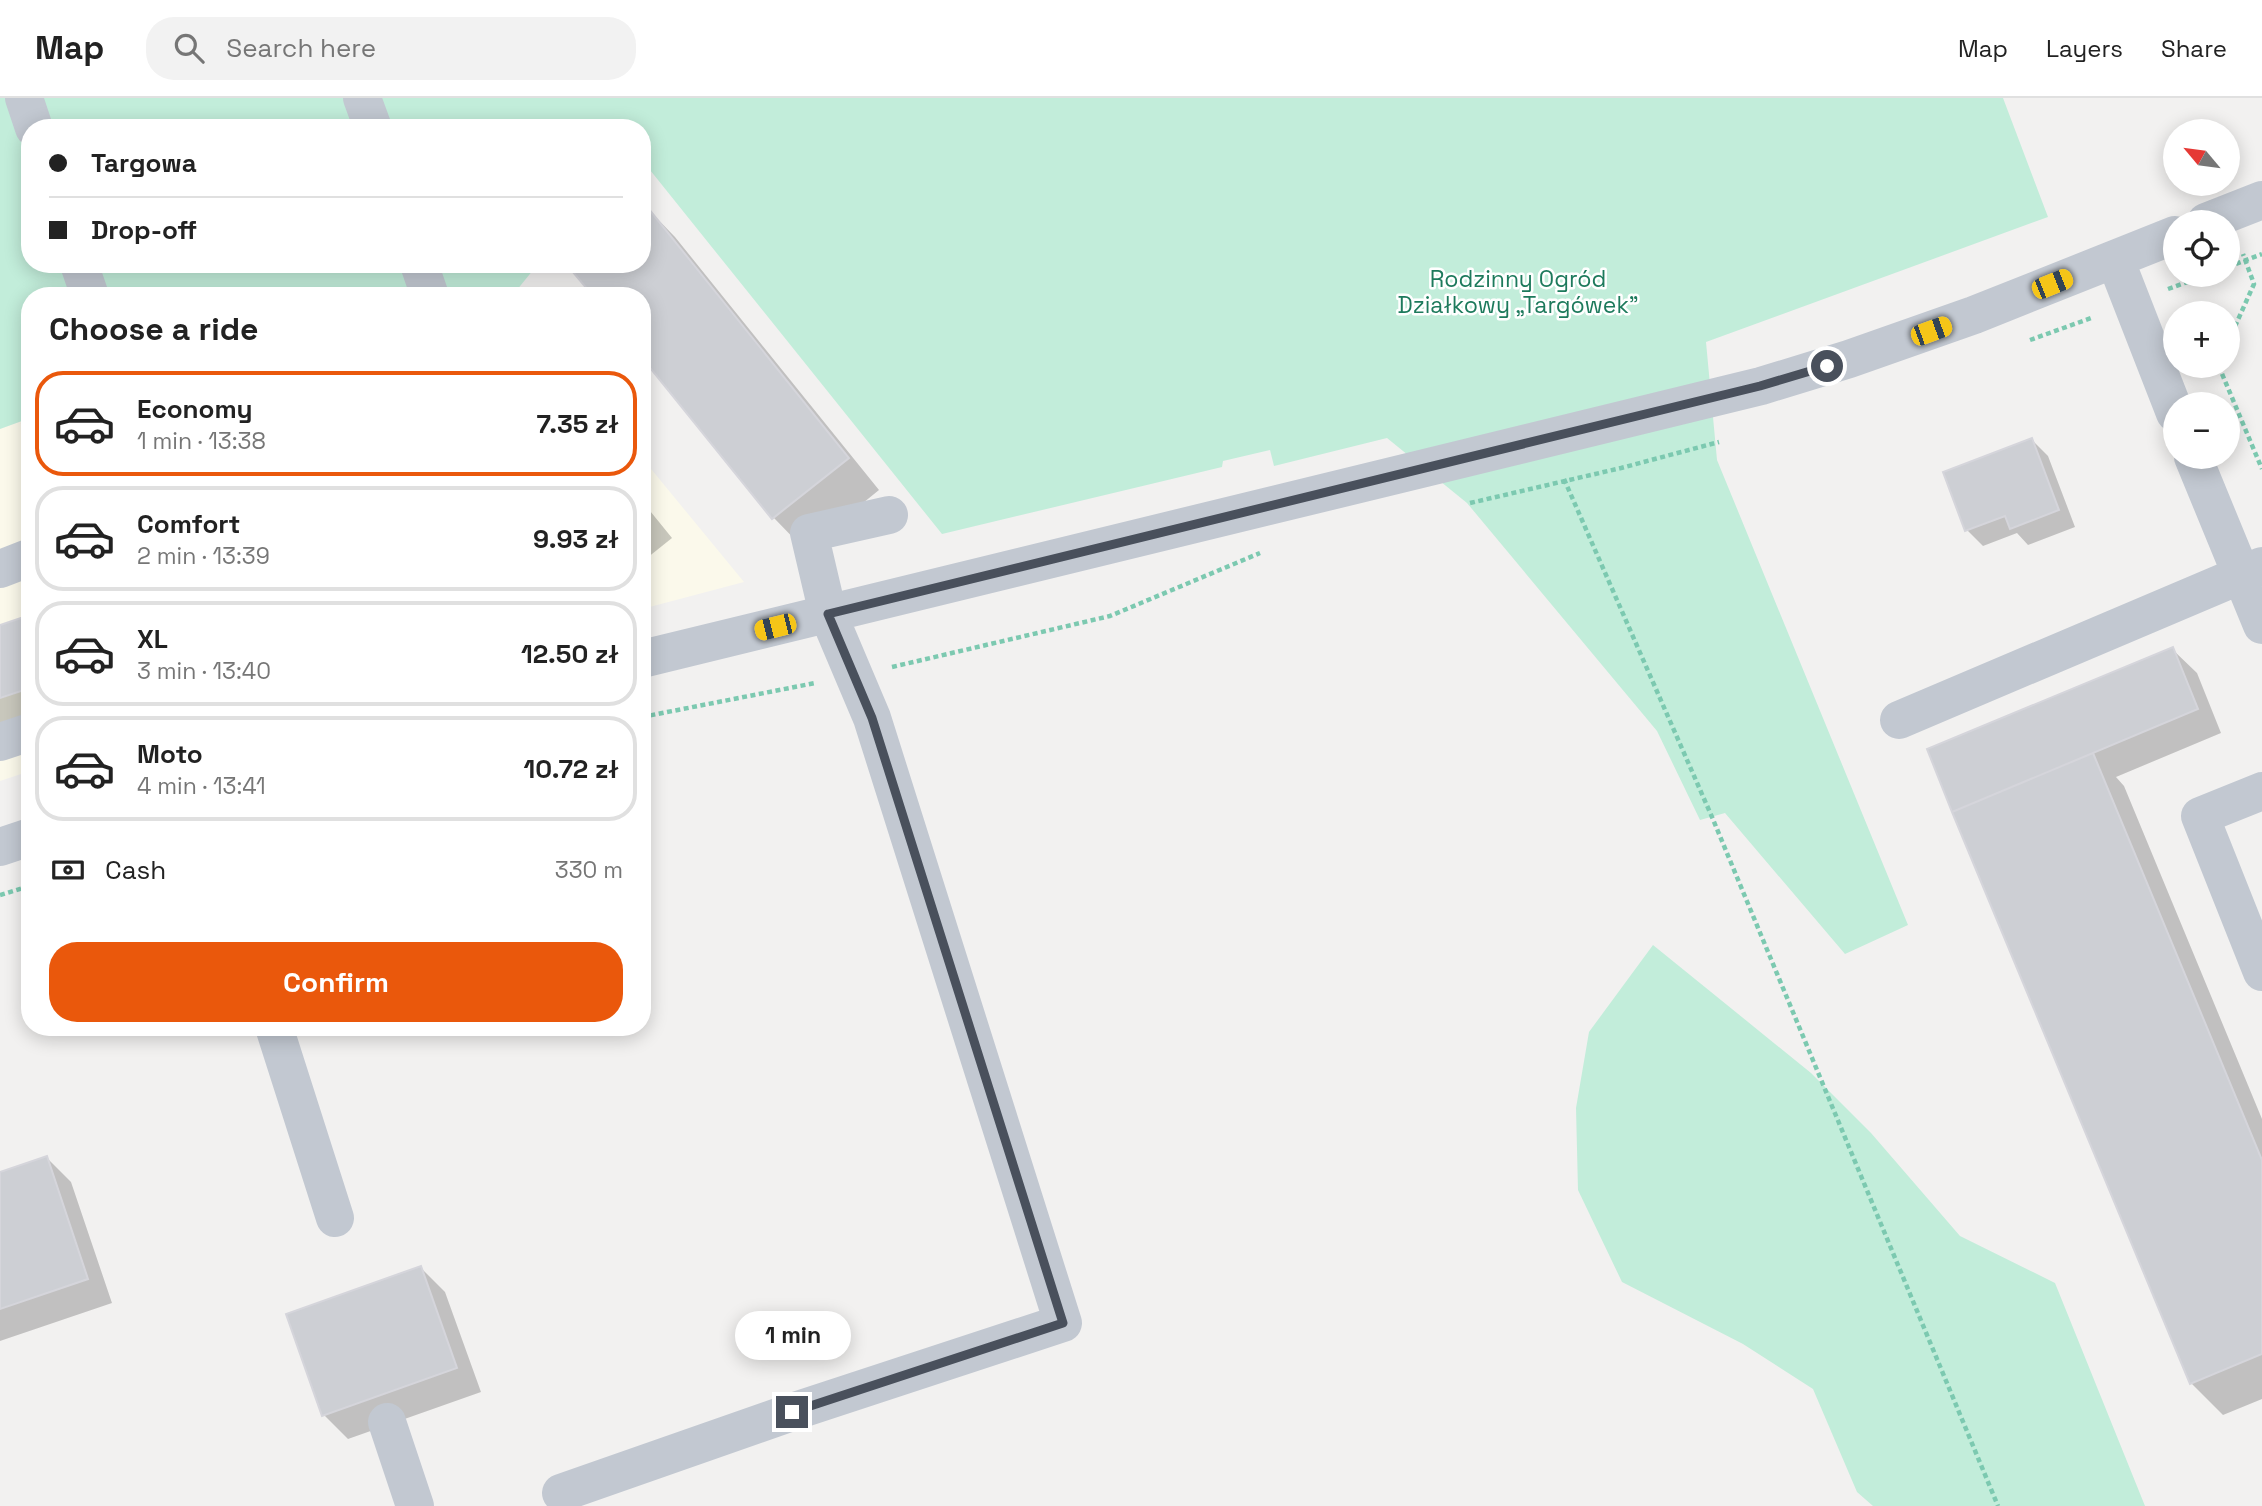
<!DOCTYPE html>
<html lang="en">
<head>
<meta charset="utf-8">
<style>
  body { margin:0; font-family:"Space Grotesk",sans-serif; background:#f2f2f2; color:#222; height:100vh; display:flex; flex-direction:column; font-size:26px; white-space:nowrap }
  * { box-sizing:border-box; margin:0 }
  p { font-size:23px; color:#767676 }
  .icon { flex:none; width:38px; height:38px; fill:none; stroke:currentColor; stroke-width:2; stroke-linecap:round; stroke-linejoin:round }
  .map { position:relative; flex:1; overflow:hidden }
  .details { position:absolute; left:21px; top:189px; width:630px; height:749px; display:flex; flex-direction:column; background:#fff; border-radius:28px; box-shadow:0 4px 18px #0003 }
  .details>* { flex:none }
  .guide { position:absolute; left:21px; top:21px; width:630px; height:154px; border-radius:28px; box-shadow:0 4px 18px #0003; display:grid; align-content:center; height:154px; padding:0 28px; background:#fff }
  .needle { width:46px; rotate:299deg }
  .fabs { position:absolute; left:2163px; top:21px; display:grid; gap:14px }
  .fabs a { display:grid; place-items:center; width:77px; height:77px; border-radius:50%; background:#fff; box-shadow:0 4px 18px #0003; font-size:35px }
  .end { position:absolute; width:32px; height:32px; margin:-16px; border:9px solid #49505c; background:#fff; box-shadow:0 0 0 4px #fff }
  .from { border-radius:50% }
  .bubble { position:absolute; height:49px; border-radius:24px; background:#fff; box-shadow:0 4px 18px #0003; font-size:23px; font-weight:700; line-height:49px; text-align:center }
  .car { position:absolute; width:21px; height:42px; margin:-21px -10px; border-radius:9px; box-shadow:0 0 5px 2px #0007; background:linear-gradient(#f5c518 24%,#345 0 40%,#f5c518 0 76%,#345 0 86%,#f5c518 0) }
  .guide b { display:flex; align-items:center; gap:24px; height:66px; font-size:26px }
  .guide b+b { border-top:2px solid #e0e0e0 }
  .guide i { width:18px; height:18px; background:#222 }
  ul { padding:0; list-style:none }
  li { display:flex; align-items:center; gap:21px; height:105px; margin:0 14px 10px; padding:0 14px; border:4px solid #e0e0e0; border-radius:28px }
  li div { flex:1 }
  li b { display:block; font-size:26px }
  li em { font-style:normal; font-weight:700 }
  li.selected { border-color:#ea580c }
  li>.icon { width:63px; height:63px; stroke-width:1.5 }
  h2 { padding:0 28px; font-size:32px; line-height:84px }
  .pay { display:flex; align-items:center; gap:18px; height:77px; padding:0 28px; font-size:26px }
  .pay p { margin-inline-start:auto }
  .action { display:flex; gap:14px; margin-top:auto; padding:14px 28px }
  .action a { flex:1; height:80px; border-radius:28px; background:#ea580c; color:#fff; font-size:28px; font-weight:700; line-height:80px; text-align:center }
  header { display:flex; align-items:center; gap:42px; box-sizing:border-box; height:98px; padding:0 35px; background:#fff; border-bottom:2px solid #e0e0e0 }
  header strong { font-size:33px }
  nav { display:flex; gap:38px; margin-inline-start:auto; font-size:24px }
  .search { width:490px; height:63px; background:#f2f2f2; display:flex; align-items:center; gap:18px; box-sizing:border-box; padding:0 24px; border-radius:28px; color:#767676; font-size:26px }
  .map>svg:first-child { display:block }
  .commercial { fill:#fbf9eb }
  .green { fill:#c2edda }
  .shadow { fill:#0003 }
  .building { fill:#cdcfd4; stroke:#d5d5db; stroke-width:2 }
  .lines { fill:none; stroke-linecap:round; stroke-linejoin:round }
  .path { stroke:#7cc9b0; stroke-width:4.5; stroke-dasharray:5 3.5; stroke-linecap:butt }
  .minor { stroke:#c2c8d1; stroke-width:38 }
  .route { stroke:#49505c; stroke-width:9 }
  .labels { text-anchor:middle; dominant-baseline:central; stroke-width:5; stroke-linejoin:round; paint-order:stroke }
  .park-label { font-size:23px; fill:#1d7a5c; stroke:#fff }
</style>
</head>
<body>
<header>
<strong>Map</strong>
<div class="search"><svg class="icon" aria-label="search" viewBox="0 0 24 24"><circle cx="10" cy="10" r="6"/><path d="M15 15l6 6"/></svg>Search here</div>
<nav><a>Map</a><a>Layers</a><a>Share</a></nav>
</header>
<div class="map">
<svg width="2262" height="1408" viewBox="0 0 2262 1408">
  <rect width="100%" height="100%" fill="#f2f1f0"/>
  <!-- commercial -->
  <path class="commercial" d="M30 320V673L0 683V331Z
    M642 360 744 484 642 511Z"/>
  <!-- green -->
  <path class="green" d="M0 0H2003L2048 119 1706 244 1717 362 1908 827 1845 856 1725 715 1700 722 1657 633 1467 405 1387 340 1274 368 1270 352 1223 363 1222 369 942 436 642 62V30H30V166H538L512 198H30V320L0 331Z
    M1653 847 1811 975 1871 1035 1960 1138 2055 1185 2145 1408H1873L1857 1394 1813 1291 1743 1246 1622 1184 1578 1092 1576 1010 1589 934Z"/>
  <!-- shadow -->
  <path class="shadow" d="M644 107 675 139 879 392 805 452 774 420 642 257V198H595L570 167 642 166Z
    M2032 342 2048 358 2075 429 2028 447 2017 435 1983 448 1967 432Z
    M642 403 672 440 642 464Z
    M30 519V631L0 641V529Z
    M2172 551 2197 575 2221 635 2116 679 2124 688 2262 1021V1301L2223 1317 2191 1285 1929 652Z
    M47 1060 71 1084 112 1205 0 1243V1076Z
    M421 1170 445 1194 481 1294 348 1341 324 1317Z"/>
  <!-- building -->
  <path class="building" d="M644 105 849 360 772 421 642 260V198H593L567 167 642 166Z
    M30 323V347L22 326Z
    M2032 340 2059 412 2010 431 2005 418 1965 433 1943 374Z
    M30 517V590L0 600V527Z
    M2173 549 2198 611 1952 714 1927 651Z
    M2093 655 2262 1062V1256L2190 1286 1952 714Z
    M47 1058 88 1181 0 1211V1074Z
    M421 1168 457 1270 322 1318 286 1216Z"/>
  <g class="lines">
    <!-- path -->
    <path class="path" d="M2228 169 2262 156
      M2168 191 2207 177
      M2030 242 2094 219
      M2228 244 2254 186 2243 156
      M2221 268 2220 271 2262 371
      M1564 381 1712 719 1998 1408
      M1470 405 1621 370 1719 344
      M892 569 1110 518 1260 455
      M642 619 815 585
      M0 797 30 788"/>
    <!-- minor -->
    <path class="minor" d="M24 0 34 30
      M362 0 373 30
      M2206 124 2262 102
      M2115 161 2175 315
      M79 166 90 198
      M419 166 430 198
      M2193 359 2262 527
      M0 471 26 461 30 464
      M642 561 1761 288 1849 261 1974 217 2175 137
      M1899 622 2262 468
      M0 644 30 634
      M2262 693 2200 718 2262 874
      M0 749 30 739
      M274 929 335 1120
      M387 1324 415 1408
      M561 1395 792 1314 1063 1225 872 620 828 516 809 435 889 417"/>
  </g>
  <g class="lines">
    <!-- route -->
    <path class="route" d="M792 1314 1063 1225 872 620 828 516 1760 288 1827 268"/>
  </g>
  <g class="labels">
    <!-- park labels -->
    <g class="park-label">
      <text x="1518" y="181">Rodzinny Ogród<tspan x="1518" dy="26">Działkowy „Targówek”</tspan></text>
    </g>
  </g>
</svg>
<div class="fabs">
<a><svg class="needle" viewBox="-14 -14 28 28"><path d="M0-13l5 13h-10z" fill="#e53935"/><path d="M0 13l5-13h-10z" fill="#767676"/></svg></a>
<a><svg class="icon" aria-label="locate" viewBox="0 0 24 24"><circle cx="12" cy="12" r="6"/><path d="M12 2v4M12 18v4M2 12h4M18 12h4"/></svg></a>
<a>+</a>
<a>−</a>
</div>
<i class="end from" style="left:1827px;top:268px"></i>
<i class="end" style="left:792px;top:1314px"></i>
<div class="bubble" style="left:735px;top:1213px;width:116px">1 min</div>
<i class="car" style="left:2052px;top:186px;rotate:68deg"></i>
<i class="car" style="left:1931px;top:233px;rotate:70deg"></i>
<i class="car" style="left:775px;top:529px;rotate:256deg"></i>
<div class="guide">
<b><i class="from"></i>Targowa</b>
<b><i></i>Drop-off</b>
</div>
<section class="details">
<h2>Choose a ride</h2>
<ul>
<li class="selected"><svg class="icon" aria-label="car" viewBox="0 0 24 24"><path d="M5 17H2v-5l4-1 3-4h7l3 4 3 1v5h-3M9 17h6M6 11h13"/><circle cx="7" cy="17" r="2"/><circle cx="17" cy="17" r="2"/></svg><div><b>Economy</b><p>1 min · 13:38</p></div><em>7.35 zł</em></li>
<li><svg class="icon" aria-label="car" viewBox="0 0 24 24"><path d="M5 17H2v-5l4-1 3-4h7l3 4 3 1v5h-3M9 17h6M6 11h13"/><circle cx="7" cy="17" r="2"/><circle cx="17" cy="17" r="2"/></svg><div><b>Comfort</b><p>2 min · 13:39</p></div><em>9.93 zł</em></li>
<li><svg class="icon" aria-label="car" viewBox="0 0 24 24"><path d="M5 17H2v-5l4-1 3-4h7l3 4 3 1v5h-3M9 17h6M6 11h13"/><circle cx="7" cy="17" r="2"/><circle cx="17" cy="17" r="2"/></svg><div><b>XL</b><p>3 min · 13:40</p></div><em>12.50 zł</em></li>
<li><svg class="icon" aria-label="car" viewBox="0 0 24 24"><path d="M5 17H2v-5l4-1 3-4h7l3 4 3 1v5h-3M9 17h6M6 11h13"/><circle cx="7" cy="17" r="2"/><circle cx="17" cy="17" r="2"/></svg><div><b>Moto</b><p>4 min · 13:41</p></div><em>10.72 zł</em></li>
</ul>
<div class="pay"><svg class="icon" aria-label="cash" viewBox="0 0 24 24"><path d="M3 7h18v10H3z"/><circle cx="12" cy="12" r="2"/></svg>Cash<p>330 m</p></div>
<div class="action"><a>Confirm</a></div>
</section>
</div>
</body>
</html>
